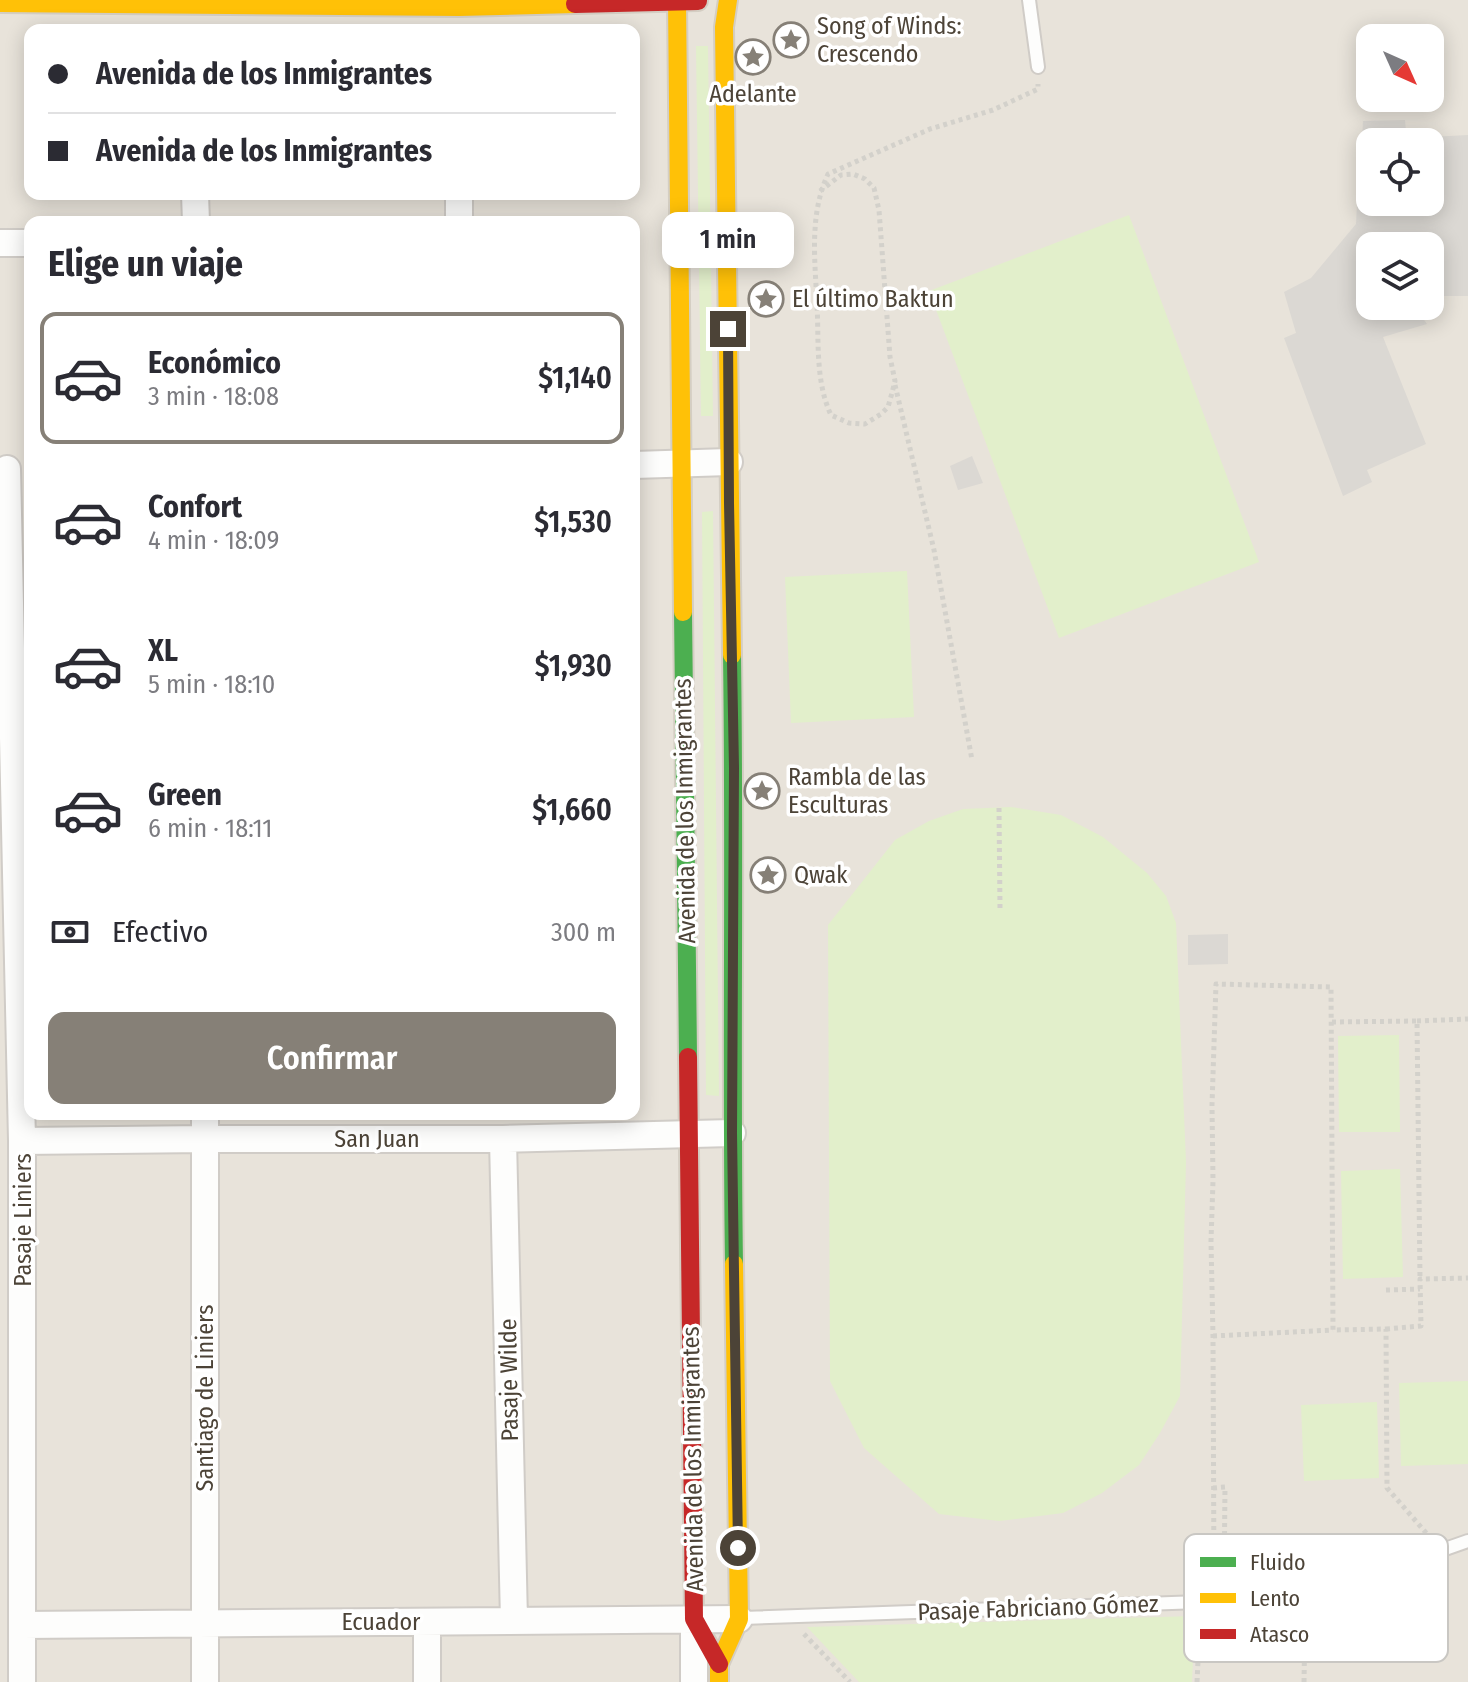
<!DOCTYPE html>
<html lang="es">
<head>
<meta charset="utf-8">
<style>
  body { margin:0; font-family:"Fira Sans Condensed",sans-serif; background:#f2f2f3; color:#2b2b33; height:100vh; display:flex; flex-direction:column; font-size:30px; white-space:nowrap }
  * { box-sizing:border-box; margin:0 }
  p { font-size:26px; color:#7c7c81 }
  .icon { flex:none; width:44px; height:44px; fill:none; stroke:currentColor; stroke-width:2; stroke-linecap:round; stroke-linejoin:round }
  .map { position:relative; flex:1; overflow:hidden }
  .sheet { position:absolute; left:24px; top:216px; width:616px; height:904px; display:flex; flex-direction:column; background:#fff; border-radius:16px; box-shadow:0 4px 20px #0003 }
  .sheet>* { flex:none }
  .hud { position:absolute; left:24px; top:24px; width:616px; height:176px; border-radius:16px; box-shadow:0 4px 20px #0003; display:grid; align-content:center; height:176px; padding:0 24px; background:#fff }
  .needle { width:52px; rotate:135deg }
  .buttons { position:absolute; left:1356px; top:24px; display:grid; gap:16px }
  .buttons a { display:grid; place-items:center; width:88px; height:88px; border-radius:16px; background:#fff; box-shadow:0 4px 20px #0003; font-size:40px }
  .end { position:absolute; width:36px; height:36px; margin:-18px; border:10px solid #4c4337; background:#fff; box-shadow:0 0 0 4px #fff }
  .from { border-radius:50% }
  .bubble { position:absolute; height:56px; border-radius:16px; background:#fff; box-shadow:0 4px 20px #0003; font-size:26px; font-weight:600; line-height:56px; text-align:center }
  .hud b { display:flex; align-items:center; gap:28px; height:76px; font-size:30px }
  .hud b+b { border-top:2px solid #e1e1e2 }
  .hud i { width:20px; height:20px; background:#2b2b33 }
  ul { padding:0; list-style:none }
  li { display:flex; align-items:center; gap:24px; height:132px; margin:0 16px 12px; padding:0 8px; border:4px solid transparent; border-radius:16px }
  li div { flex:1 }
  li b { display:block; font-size:30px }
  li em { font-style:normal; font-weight:600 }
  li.active { border-color:#868077 }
  li>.icon { width:72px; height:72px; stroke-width:1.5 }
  h2 { padding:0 24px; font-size:36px; line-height:96px }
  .pay { display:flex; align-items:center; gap:20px; height:88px; padding:0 24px; font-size:30px }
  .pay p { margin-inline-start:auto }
  .button { display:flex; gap:16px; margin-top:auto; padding:16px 24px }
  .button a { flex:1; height:92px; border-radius:16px; background:#868077; color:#fff; font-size:32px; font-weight:600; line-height:92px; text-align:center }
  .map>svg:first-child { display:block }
  .residential { fill:#e8e3da; fill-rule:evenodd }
  .green { fill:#e2efcb }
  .building { fill:#dbd8d3 }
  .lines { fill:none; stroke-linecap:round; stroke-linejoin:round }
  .lane-casing { stroke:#d0ccc7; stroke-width:16 }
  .street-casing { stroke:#d0ccc7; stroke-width:30 }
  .fast-casing { stroke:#d4cec3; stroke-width:22 }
  .slow-casing { stroke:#d4cec3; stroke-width:22 }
  .jam-casing { stroke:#d4cec3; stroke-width:22 }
  .path { stroke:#d3d1cb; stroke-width:5; stroke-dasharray:4 4; stroke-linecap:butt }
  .lane { stroke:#fdfdfc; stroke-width:12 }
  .street { stroke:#fdfdfc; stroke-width:26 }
  .fast { stroke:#4caf50; stroke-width:18 }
  .slow { stroke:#ffc107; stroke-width:18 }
  .jam { stroke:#c62828; stroke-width:18 }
  .route { stroke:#4c4337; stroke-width:10 }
  .labels { text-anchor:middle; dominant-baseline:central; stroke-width:7; stroke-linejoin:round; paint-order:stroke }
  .poi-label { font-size:24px; fill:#4c4337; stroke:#fff; text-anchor:start }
  .street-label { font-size:24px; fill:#4c4337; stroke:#fff }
  .key { fill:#fff; stroke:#c9c7c3; stroke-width:2 }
  .key-label { font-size:22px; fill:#4c4337 }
</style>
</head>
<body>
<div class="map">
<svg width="1468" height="1682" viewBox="0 0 1468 1682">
  <rect width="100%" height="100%" fill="#f3f1ed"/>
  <!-- residential -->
  <path class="residential" d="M0 0H1468V1682H0ZM30 30H634V194H30ZM1370 38H1430V98H1370ZM1370 142H1430V202H1370ZM30 222H634V1114H30ZM1370 246H1430V306H1370Z"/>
  <!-- green -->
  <path class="green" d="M696 46H708L713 416H701Z
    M1129 215 1259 562 1059 638 929 291Z
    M713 511 719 1096 706 1095 702 512Z
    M907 571 914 717 791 723 785 577Z
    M1011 807 1061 815 1103 837 1147 873 1166 896 1176 923 1186 1162 1180 1396 1160 1433 1139 1465 1102 1493 1063 1513 999 1521 939 1514 864 1448 830 1381 828 925 895 840 929 821 963 809Z
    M1399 1035 1400 1132H1339L1338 1036Z
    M1400 1169 1403 1277 1343 1279 1341 1171Z
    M1468 1381V1464L1401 1466 1399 1383Z
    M1377 1402 1379 1478 1304 1481 1301 1405Z
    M1195 1616 1192 1682H859L807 1627Z"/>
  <!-- building -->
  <path class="building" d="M1405 120 1407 142H1362L1363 121Z
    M1468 135V296H1430V246H1370V306H1414L1427 324 1383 337 1426 444 1367 470 1372 482 1343 496 1284 338 1296 333 1284 292 1311 278 1356 224 1357 202H1430V137Z
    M972 456 983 483 958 490 950 466Z
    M1228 934V964L1188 965V935Z"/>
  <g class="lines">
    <defs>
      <path id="lane" d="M1029 0 1038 67
        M743 1618 1200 1602 1306 1606 1411 1561 1468 1541"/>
      <path id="street" d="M195 194 196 222
        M459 194V222
        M0 243H30
        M634 465 729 462
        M7 469 22 1141V1682
        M205 1114V1682
        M503 1139 514 1621
        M22 1141 205 1139H503L732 1133
        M694 1623V1682
        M23 1625C262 1621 501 1621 739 1619
        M427 1682V1622"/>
      <path id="fast" d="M683 612 688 1057
        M732 655C735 858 731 1061 734 1264"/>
      <path id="slow" d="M677 0 683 612
        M728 0 724 27 732 655
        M0 3 459 7 575 4
        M719 1682V1664L739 1619 734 1264"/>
      <path id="jam" d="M575 4 698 1
        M688 1057 694 1619 719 1664"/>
    </defs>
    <!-- lane casing -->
    <use href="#lane" class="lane-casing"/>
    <!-- street casing -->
    <use href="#street" class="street-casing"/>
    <!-- fast casing -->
    <use href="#fast" class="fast-casing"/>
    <!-- slow casing -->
    <use href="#slow" class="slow-casing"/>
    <!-- jam casing -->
    <use href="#jam" class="jam-casing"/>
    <!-- path -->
    <path class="path" d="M820 191 841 175 853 174 865 179 874 188 879 210 890 357 895 381 892 393 888 407 881 414 865 424 849 423 831 415C815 381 819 340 817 304 815 260 809 215 828 174L930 129 993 110 1038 89V84
      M895 385 934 550 972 760
      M999 808 1000 908
      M1417 1021 1468 1019
      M1332 1022 1417 1021 1420 1279
      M1386 1290 1420 1289
      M1386 1329 1421 1326 1420 1279 1468 1278
      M1213 1336 1333 1330
      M1213 1488 1225 1487 1224 1586
      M1214 1586 1213 1336 1211 1241 1213 1181 1212 1105 1216 984 1331 987 1333 1330 1386 1329 1387 1488 1428 1535
      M804 1634 850 1682
      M1197 1682 1200 1619
      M1304 1682 1305 1623"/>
    <!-- lane -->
    <use href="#lane" class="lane"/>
    <!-- street -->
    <use href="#street" class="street"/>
    <!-- fast -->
    <use href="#fast" class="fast"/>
    <!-- slow -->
    <use href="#slow" class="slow"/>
    <!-- jam -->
    <use href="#jam" class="jam"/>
  </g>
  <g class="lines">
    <!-- route -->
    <path class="route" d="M728 329 729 503 734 768 732 1133 738 1548"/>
  </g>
  <!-- icons -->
  <defs>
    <symbol id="sight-ring" viewBox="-11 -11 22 22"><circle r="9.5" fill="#fff" stroke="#868077" stroke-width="1.5"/><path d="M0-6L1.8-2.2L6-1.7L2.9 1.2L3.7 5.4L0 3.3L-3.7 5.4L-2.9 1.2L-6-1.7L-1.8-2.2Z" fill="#868077"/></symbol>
  </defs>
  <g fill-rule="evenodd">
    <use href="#sight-ring" x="771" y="20" width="40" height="40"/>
    <use href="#sight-ring" x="733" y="37" width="40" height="40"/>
    <use href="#sight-ring" x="746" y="279" width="40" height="40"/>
    <use href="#sight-ring" x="742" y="771" width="40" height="40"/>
    <use href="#sight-ring" x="748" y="855" width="40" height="40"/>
  </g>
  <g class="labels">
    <!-- poi labels -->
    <g class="poi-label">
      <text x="817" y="26">Song of Winds:<tspan x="817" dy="28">Crescendo</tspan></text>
      <text x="753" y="94" text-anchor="middle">Adelante</text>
      <text x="792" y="299">El último Baktun</text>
      <text x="788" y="777">Rambla de las<tspan x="788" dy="28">Esculturas</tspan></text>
      <text x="794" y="875">Qwak</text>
    </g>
    <!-- street labels -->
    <g class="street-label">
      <text transform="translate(685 811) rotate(-91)">Avenida de los Inmigrantes</text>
      <text x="377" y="1139">San Juan</text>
      <text transform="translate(23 1220) rotate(-90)">Pasaje Liniers</text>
      <text transform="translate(509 1380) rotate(-91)">Pasaje Wilde</text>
      <text transform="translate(205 1398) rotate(-90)">Santiago de Liniers</text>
      <text transform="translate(693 1459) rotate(-91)">Avenida de los Inmigrantes</text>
      <text transform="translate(1038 1608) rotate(-2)">Pasaje Fabriciano Gómez</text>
      <text x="381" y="1622">Ecuador</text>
    </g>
  </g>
  <!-- legend -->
  <rect x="1184" y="1534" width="264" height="128" rx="12" class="key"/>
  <rect x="1200" y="1557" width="36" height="10" fill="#4caf50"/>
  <rect x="1200" y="1593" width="36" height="10" fill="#ffc107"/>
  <rect x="1200" y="1629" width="36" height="10" fill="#c62828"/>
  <g class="key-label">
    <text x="1250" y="1570">Fluido</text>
    <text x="1250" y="1606">Lento</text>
    <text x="1250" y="1642">Atasco</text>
  </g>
</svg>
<div class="buttons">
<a><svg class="needle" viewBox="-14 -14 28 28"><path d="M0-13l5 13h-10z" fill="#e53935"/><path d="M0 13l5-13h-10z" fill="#7c7c81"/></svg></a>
<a><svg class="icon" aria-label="locate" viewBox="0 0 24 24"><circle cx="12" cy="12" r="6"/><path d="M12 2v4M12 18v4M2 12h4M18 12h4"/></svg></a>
<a><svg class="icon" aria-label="layers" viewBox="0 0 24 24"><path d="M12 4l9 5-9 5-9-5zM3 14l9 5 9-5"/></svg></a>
</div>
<i class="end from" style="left:738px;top:1548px"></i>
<i class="end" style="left:728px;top:329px"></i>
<div class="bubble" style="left:662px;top:212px;width:132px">1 min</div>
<div class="hud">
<b><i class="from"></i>Avenida de los Inmigrantes</b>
<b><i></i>Avenida de los Inmigrantes</b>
</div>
<section class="sheet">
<h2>Elige un viaje</h2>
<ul>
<li class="active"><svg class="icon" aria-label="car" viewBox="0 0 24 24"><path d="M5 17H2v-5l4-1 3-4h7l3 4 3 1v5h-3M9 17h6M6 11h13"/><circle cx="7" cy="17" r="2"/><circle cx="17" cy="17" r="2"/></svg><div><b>Económico</b><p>3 min · 18:08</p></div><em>$1,140</em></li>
<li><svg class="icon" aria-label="car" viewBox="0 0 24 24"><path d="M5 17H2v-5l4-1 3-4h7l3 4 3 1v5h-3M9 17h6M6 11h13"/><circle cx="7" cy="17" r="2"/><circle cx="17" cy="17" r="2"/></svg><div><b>Confort</b><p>4 min · 18:09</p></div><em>$1,530</em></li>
<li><svg class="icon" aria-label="car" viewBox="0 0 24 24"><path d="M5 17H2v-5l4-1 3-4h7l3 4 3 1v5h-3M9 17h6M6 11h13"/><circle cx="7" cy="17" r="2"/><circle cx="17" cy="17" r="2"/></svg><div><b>XL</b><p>5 min · 18:10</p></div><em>$1,930</em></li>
<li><svg class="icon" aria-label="car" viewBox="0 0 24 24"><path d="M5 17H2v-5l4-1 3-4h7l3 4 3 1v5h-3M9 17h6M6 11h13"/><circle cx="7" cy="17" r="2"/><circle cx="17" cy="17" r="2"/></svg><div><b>Green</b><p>6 min · 18:11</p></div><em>$1,660</em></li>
</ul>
<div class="pay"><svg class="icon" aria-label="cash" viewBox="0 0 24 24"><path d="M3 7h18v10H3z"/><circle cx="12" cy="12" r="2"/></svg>Efectivo<p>300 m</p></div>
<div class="button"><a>Confirmar</a></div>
</section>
</div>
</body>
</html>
